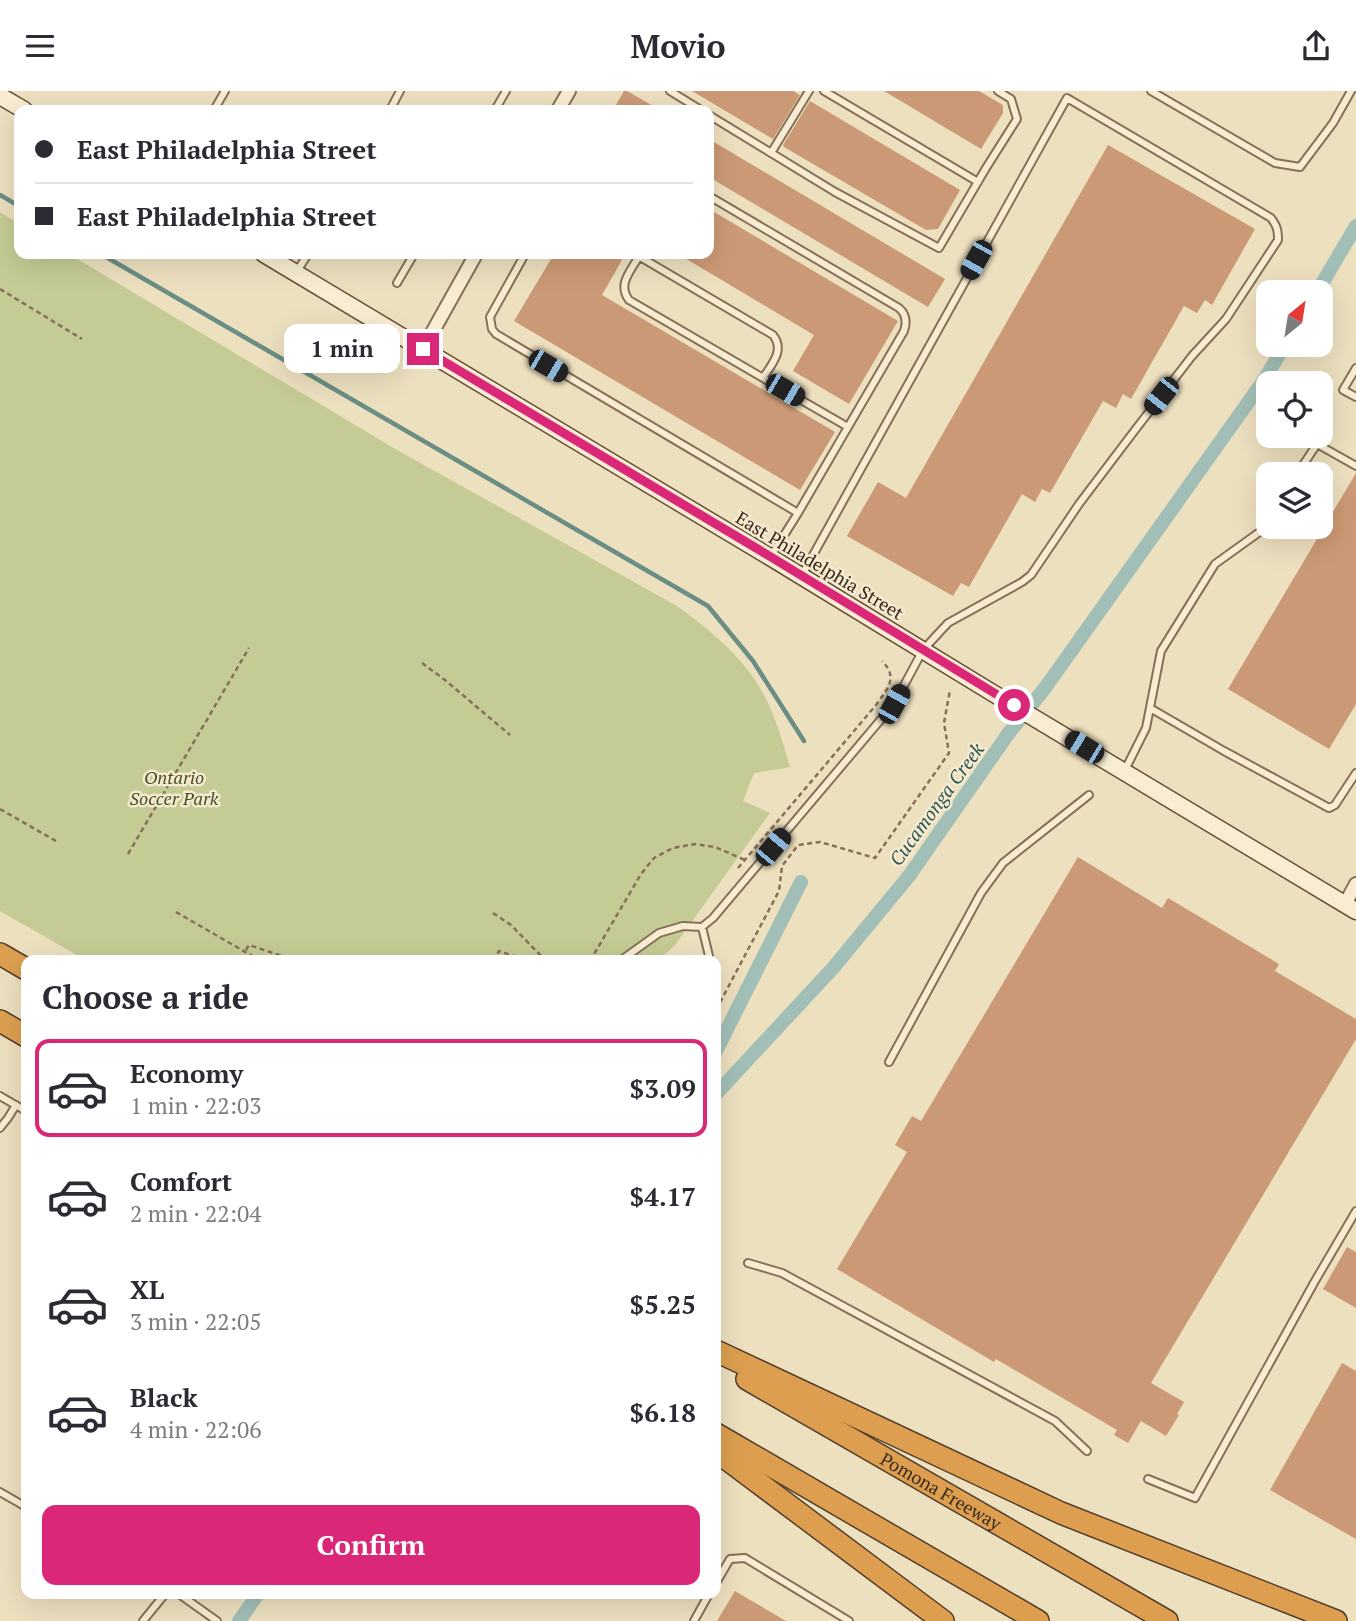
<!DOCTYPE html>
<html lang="en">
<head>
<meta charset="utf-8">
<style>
  body { margin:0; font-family:"PT Serif",serif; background:#f2f2f3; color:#2b2b33; height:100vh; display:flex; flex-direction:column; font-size:26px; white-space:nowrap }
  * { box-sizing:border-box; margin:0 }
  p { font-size:23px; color:#7c7c81 }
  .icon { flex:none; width:38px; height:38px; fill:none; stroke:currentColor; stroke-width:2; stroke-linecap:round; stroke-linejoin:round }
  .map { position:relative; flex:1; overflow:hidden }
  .details { position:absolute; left:21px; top:864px; width:700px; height:644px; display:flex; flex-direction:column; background:#fff; border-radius:14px; box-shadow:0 7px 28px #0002 }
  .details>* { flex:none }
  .banner { position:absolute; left:14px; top:14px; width:700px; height:154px; border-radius:14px; box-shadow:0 7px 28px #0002; display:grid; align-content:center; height:154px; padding:0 21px; background:#fff }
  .needle { width:46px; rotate:30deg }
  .controls { position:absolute; left:1256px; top:189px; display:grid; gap:14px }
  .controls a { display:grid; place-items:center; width:77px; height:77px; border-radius:14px; background:#fff; box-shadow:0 7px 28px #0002; font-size:35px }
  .end { position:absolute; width:32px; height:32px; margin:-16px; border:9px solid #db2777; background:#fff; box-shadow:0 0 0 4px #fff }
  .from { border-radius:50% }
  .bubble { position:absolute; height:49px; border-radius:14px; background:#fff; box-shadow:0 7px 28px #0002; font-size:23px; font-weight:700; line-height:49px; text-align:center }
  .car { position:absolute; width:21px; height:42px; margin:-21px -10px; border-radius:9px; box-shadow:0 0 5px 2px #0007; background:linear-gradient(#222 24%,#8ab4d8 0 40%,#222 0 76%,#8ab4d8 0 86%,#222 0) }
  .banner b { display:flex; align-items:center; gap:24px; height:66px; font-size:26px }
  .banner b+b { border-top:2px solid #e1e1e2 }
  .banner i { width:18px; height:18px; background:#2b2b33 }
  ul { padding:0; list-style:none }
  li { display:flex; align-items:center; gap:21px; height:98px; margin:0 14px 10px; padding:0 7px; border:4px solid transparent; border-radius:14px }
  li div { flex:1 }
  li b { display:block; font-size:26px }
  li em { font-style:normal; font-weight:700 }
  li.current { border-color:#db2777 }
  li>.icon { width:63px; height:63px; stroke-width:1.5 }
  h2 { padding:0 21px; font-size:32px; line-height:84px }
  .button { display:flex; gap:14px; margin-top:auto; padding:14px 21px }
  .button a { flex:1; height:80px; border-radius:14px; background:#db2777; color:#fff; font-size:28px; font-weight:700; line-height:80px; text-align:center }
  header { display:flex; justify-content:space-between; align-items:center; height:91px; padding:0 21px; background:#fff; font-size:32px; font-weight:700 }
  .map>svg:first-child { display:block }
  .green { fill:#c5cb94 }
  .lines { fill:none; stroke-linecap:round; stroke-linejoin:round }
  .stream { stroke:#6a8d84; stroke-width:4.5 }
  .canal { stroke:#a2bfb7; stroke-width:14 }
  .building { fill:#cb9975 }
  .lane-casing { stroke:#867058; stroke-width:10 }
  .street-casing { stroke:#867058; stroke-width:16 }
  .secondary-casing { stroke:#67513b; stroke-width:19 }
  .highway-casing { stroke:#533e2c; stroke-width:24 }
  .path { stroke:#867058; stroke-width:2.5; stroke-dasharray:5 3.5; stroke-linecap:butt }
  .lane { stroke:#f8edd2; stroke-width:6 }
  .street { stroke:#f8edd2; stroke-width:12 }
  .secondary { stroke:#f8edd2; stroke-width:16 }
  .highway { stroke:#dd9f4f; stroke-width:21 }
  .route { stroke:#db2777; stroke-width:9 }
  .labels { text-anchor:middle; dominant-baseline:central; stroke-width:5; stroke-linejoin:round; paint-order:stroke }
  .street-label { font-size:18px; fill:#35281c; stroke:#f5eacf }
  .park-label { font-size:18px; font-style:italic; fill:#465223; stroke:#f5eacf }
  .water-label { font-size:19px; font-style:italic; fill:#2b5552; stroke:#f5eacf }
</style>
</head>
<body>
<header><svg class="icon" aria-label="menu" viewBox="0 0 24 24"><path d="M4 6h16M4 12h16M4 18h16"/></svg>Movio<svg class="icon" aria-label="share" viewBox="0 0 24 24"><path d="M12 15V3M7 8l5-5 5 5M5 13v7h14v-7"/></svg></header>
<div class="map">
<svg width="1356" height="1530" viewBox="0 0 1356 1530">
  <rect width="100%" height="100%" fill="#ede0bf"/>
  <!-- green -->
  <path class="green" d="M0 121 19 133V163H69L397 359 677 515C710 539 744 566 764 604 776 627 783 652 790 676L754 682 743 710 770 722 675 854 658 870H87L0 820Z"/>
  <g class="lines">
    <!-- stream -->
    <path class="stream" d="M0 104 19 115
      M101 163 708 515 753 570 804 650"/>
    <!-- canal -->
    <path class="canal" d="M1317 201 1356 135
      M716 960 801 791
      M716 1003 833 877 909 785 1008 643 1045 597 1264 289 1285 254
      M239 1530 258 1503"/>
  </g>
  <!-- building -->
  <path class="building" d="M624 0H627L660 19H613Z
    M692 0H793L800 4 773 48Z
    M884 0H979L1003 14V22L981 58Z
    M810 10 960 99 938 138 926 139 784 56 783 54Z
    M709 48 945 188 928 216 709 86Z
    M1108 54 1255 138 1212 214 1205 209 1197 222 1184 215 1131 308 1123 303 1116 317 1103 310 1050 402 1042 398 1035 411 1022 403 969 496 961 492 953 505 847 445 878 391 906 407Z
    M709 118 898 230 849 313 793 280 814 244 678 163H709Z
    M554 163H612L622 169 602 204 835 341 800 399 514 230Z
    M1356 382V613L1329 658 1228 598Z
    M1078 766 1162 817 1168 807 1279 873 1275 880 1356 928V948L1151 1292 1184 1311 1177 1323 1179 1324 1166 1345 1141 1330 1128 1352 1114 1344 1117 1339 996 1268 994 1271 837 1178 907 1061 895 1054 912 1025 921 1030Z
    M1347 1156 1356 1161V1217L1323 1198Z
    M1342 1272 1356 1280V1448L1270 1399Z
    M735 1500 786 1530H717Z"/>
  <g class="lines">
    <defs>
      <path id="lane" d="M670 0 701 19
        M824 0 978 91
        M1151 0 1275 72 1300 76 1333 32 1351 0
        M214 19 225 0
        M390 19 400 0
        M495 19 506 0
        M709 24 835 101 939 157 986 77 1017 28 1011 8 998 0
        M771 62 809 0
        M709 105 899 217C906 223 907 231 904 240L848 336
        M525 163 490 226 492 238 496 243 798 422
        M635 163 773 244C785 259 772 273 763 287L848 336 798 422 771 465
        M639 165C631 180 617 193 629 209L763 287
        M297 180 308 163
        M397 192 414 163
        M1356 277 1343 299 1356 306
        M1297 383 1317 353 1356 375
        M1150 617 1224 660 1329 717 1335 714 1356 682
        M1125 679 1146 637 1161 560 1215 473 1261 440 1269 427
        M702 836 709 865V870
        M620 870 659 842 683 835 702 836 713 827 894 613 923 559 948 532 1022 491 1031 484 1079 413 1132 343 1192 265 1226 228 1278 149C1278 139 1277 135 1271 127L1067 7 802 484
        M889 971 981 802 1003 772 1089 704
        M0 1005 26 1020
        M0 1037 8 1027 16 1014
        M748 1172 782 1182 1055 1330 1087 1360
        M1148 1388 1195 1407 1315 1190 1356 1120
        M0 1401 26 1416
        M716 1492 730 1468 745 1467 849 1530
        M179 1503 217 1530
        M143 1530 165 1503
        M694 1530 709 1503"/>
      <path id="street" d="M558 19 569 0
        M423 258 476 163
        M1345 813 1356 793"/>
      <path id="secondary" d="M0 5 24 19
        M264 163 770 466 991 601 1356 820"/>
      <g id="highway">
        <path d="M0 863 26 878"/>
        <path d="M0 930 26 945"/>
        <path d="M716 1260 1061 1422 1336 1530"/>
        <path id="s1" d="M747 1288 1167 1530"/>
        <path d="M716 1343 1038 1530"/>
        <path d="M716 1360 943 1530"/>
      </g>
    </defs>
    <!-- lane casing -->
    <use href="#lane" class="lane-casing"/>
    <!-- street casing -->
    <use href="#street" class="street-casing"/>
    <!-- secondary casing -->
    <use href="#secondary" class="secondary-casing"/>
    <!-- highway casing -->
    <use href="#highway" class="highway-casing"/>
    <!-- path -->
    <path class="path" d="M0 198 82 248
      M422 572 445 589 510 644
      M0 718 56 750
      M128 763 249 557
      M738 777 876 614C887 598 899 587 882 570
      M176 821 261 870
      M493 822 511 834 546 870
      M246 859 249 854 297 870
      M496 865 504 870
      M493 870 499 860 528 870
      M590 870 641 783 654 767 673 757 695 753 715 756 745 769
      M716 919 779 800 782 775 798 754 820 751 875 767 949 662 944 632 950 599"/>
    <!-- lane -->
    <use href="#lane" class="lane"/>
    <!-- street -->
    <use href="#street" class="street"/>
    <!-- secondary -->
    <use href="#secondary" class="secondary"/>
    <!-- highway -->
    <use href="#highway" class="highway"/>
  </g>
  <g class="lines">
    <!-- route -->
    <path class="route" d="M423 258 771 466 1014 614"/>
  </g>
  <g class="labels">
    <!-- street labels -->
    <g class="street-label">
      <text transform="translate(820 474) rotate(31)">East Philadelphia Street</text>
      <text stroke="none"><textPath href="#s1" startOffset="224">Pomona Freeway</textPath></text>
    </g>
    <!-- park labels -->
    <g class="park-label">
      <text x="174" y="686">Ontario<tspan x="174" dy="21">Soccer Park</tspan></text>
    </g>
    <!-- water labels -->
    <g class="water-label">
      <text transform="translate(936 713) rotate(-54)">Cucamonga Creek</text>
    </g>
  </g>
</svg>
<div class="controls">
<a><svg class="needle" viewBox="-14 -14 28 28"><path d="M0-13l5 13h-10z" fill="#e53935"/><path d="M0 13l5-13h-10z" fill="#7c7c81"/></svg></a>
<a><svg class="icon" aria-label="locate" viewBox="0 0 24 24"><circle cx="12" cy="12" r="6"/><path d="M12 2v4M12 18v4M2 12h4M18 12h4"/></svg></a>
<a><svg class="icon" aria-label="layers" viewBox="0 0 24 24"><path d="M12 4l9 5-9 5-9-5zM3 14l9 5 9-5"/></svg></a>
</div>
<i class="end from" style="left:1014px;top:614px"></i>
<i class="end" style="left:423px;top:258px"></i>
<div class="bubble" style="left:284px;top:233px;width:116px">1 min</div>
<i class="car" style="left:976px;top:169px;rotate:209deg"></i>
<i class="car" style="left:548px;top:275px;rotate:120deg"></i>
<i class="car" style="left:785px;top:299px;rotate:120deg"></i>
<i class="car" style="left:1161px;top:305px;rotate:218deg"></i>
<i class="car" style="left:894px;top:613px;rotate:29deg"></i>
<i class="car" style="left:1084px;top:656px;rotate:301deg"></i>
<i class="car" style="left:773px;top:756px;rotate:40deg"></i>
<div class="banner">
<b><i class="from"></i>East Philadelphia Street</b>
<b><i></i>East Philadelphia Street</b>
</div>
<section class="details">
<h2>Choose a ride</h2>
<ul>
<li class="current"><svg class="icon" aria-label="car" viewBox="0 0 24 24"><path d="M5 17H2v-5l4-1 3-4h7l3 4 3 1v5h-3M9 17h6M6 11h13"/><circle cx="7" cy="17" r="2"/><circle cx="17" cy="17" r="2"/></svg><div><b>Economy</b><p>1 min · 22:03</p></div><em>$3.09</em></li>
<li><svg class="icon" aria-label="car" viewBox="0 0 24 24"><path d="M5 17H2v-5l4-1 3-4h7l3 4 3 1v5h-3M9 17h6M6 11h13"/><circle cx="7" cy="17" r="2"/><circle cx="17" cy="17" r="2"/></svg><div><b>Comfort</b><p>2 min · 22:04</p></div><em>$4.17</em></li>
<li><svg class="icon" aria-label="car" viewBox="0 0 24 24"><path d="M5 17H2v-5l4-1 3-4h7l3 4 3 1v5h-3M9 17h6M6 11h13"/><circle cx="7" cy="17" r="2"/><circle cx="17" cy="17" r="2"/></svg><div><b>XL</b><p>3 min · 22:05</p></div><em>$5.25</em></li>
<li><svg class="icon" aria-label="car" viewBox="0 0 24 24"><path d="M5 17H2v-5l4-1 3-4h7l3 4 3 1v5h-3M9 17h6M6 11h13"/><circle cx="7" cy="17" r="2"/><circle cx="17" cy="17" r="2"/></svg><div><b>Black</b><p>4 min · 22:06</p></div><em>$6.18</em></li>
</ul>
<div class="button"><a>Confirm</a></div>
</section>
</div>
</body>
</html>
